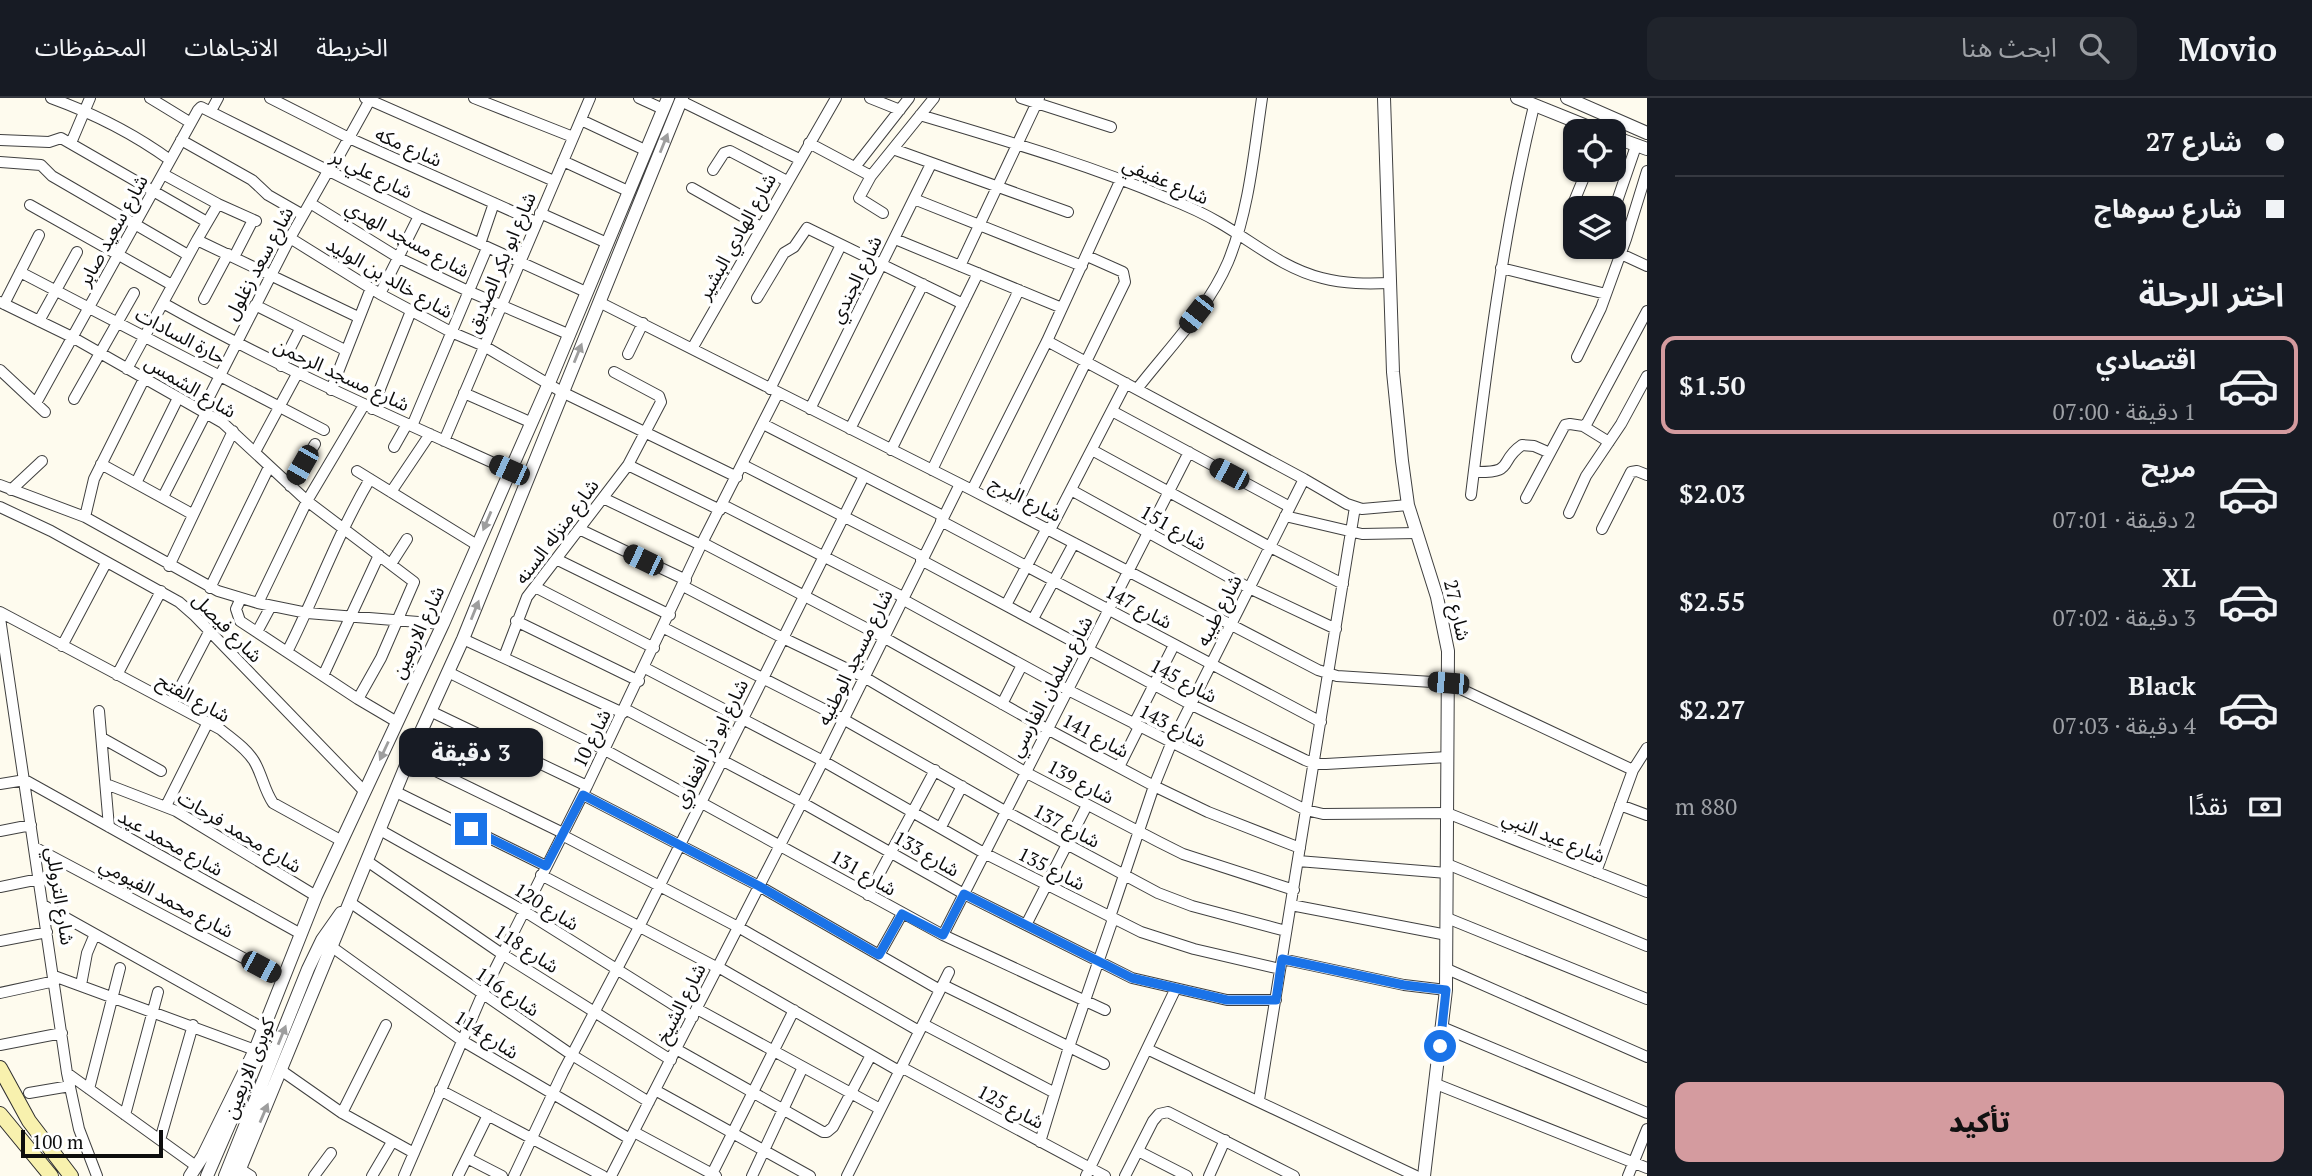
<!DOCTYPE html>
<html lang="ar">
<head>
<meta charset="utf-8">
<style>
  body { margin:0; font-family:"PT Serif","Noto Sans Arabic",serif; background:#20242c; color:#f1f3f6; direction:rtl; height:100vh; display:flex; flex-direction:column; font-size:26px; white-space:nowrap }
  * { box-sizing:border-box; margin:0 }
  p { font-size:23px; color:#9ea1a6 }
  .icon { flex:none; width:38px; height:38px; fill:none; stroke:currentColor; stroke-width:2; stroke-linecap:round; stroke-linejoin:round }
  .map { position:relative; flex:1; overflow:hidden; direction:ltr }
  .sheet { display:flex; flex-direction:column; background:#171b24; width:665px }
  .sheet>* { flex:none }
  .guide { display:grid; align-content:center; height:154px; padding:0 28px; background:#171b24 }
  .tools { position:absolute; left:1563px; top:21px; display:grid; gap:14px }
  .tools a { display:grid; place-items:center; width:63px; height:63px; border-radius:14px; background:#171b24; box-shadow:0 2px 5px #0004; font-size:35px }
  .scale { position:absolute; left:21px; bottom:18px; width:142px; box-sizing:border-box; padding-left:7px; border:4px solid #0d0d0d; border-top:0; font-size:19px; line-height:24px; white-space:nowrap; color:#0d0d0d; -webkit-text-stroke:5px #fff; paint-order:stroke }
  .end { position:absolute; width:32px; height:32px; margin:-16px; border:9px solid #1a73e8; background:#fff; box-shadow:0 0 0 4px #fff }
  .from { border-radius:50% }
  .bubble { position:absolute; height:49px; border-radius:14px; background:#171b24; box-shadow:0 2px 5px #0004; font-size:23px; font-weight:800; line-height:49px; text-align:center; direction:rtl }
  .car { position:absolute; width:21px; height:42px; margin:-21px -10px; border-radius:9px; box-shadow:0 0 5px 2px #0007; background:linear-gradient(#222 24%,#8ab4d8 0 40%,#222 0 76%,#8ab4d8 0 86%,#222 0) }
  .guide b { display:flex; align-items:center; gap:24px; height:66px; font-size:26px }
  .guide b+b { border-top:2px solid #363941 }
  .guide i { width:18px; height:18px; background:#f1f3f6 }
  ul { padding:0; list-style:none }
  li { display:flex; align-items:center; gap:21px; height:98px; margin:0 14px 10px; padding:0 14px; border:4px solid transparent; border-radius:14px }
  li div { flex:1 }
  li b { display:block; font-size:26px }
  li em { font-style:normal; font-weight:800 }
  li.selected { border-color:#d49b9f }
  li>.icon { width:63px; height:63px; stroke-width:1.5 }
  h2 { padding:0 28px; font-size:32px; line-height:84px }
  .pay { display:flex; align-items:center; gap:18px; height:77px; padding:0 28px; font-size:26px }
  .pay p { margin-inline-start:auto }
  .button { display:flex; gap:14px; margin-top:auto; padding:14px 28px }
  .button a { flex:1; height:80px; border-radius:14px; background:#d49b9f; color:#111; font-size:28px; font-weight:800; line-height:80px; text-align:center }
  header { display:flex; align-items:center; gap:42px; box-sizing:border-box; height:98px; padding:0 35px; background:#171b24; border-bottom:2px solid #363941 }
  header strong { font-size:33px }
  nav { display:flex; gap:38px; margin-inline-start:auto; font-size:24px }
  .search { width:490px; height:63px; background:#20242c; display:flex; align-items:center; gap:18px; box-sizing:border-box; padding:0 24px; border-radius:14px; color:#9ea1a6; font-size:26px }
  main { display:flex; flex:1; min-height:0 }
  .map>svg:first-child { display:block }
  .lines { fill:none; stroke-linecap:round; stroke-linejoin:round }
  .minor-casing { stroke:#404040; stroke-width:12 }
  .tertiary-casing { stroke:#404040; stroke-width:14 }
  .secondary-casing { stroke:#2f2f2f; stroke-width:16 }
  .minor { stroke:#fff; stroke-width:10 }
  .tertiary { stroke:#fff; stroke-width:12 }
  .secondary { stroke:#f8f1ae; stroke-width:14 }
  .oneway { fill:#9e9e9e }
  .route { stroke:#1a73e8; stroke-width:9 }
  .labels { text-anchor:middle; dominant-baseline:central; stroke-width:7; stroke-linejoin:round; paint-order:stroke }
  .street-label { font-size:19px; fill:#0d0d0d; stroke:#fff }
</style>
</head>
<body>
<header>
<strong>Movio</strong>
<div class="search"><svg class="icon" aria-label="search" viewBox="0 0 24 24"><circle cx="10" cy="10" r="6"/><path d="M15 15l6 6"/></svg>ابحث هنا</div>
<nav><a>الخريطة</a><a>الاتجاهات</a><a>المحفوظات</a></nav>
</header>
<main>
<section class="sheet">
<div class="guide">
<b><i class="from"></i>شارع 27</b>
<b><i></i>شارع سوهاج</b>
</div>
<h2>اختر الرحلة</h2>
<ul>
<li class="selected"><svg class="icon" aria-label="car" viewBox="0 0 24 24"><path d="M5 17H2v-5l4-1 3-4h7l3 4 3 1v5h-3M9 17h6M6 11h13"/><circle cx="7" cy="17" r="2"/><circle cx="17" cy="17" r="2"/></svg><div><b>اقتصادي</b><p>1 دقيقة · 07:00</p></div><em>$1.50</em></li>
<li><svg class="icon" aria-label="car" viewBox="0 0 24 24"><path d="M5 17H2v-5l4-1 3-4h7l3 4 3 1v5h-3M9 17h6M6 11h13"/><circle cx="7" cy="17" r="2"/><circle cx="17" cy="17" r="2"/></svg><div><b>مريح</b><p>2 دقيقة · 07:01</p></div><em>$2.03</em></li>
<li><svg class="icon" aria-label="car" viewBox="0 0 24 24"><path d="M5 17H2v-5l4-1 3-4h7l3 4 3 1v5h-3M9 17h6M6 11h13"/><circle cx="7" cy="17" r="2"/><circle cx="17" cy="17" r="2"/></svg><div><b>XL</b><p>3 دقيقة · 07:02</p></div><em>$2.55</em></li>
<li><svg class="icon" aria-label="car" viewBox="0 0 24 24"><path d="M5 17H2v-5l4-1 3-4h7l3 4 3 1v5h-3M9 17h6M6 11h13"/><circle cx="7" cy="17" r="2"/><circle cx="17" cy="17" r="2"/></svg><div><b>Black</b><p>4 دقيقة · 07:03</p></div><em>$2.27</em></li>
</ul>
<div class="pay"><svg class="icon" aria-label="cash" viewBox="0 0 24 24"><path d="M3 7h18v10H3z"/><circle cx="12" cy="12" r="2"/></svg>نقدًا<p>880 m</p></div>
<div class="button"><a>تأكيد</a></div>
</section>
<div class="map">
<svg width="1647" height="1078" viewBox="0 0 1647 1078">
  <rect width="100%" height="100%" fill="#fefbee"/>
  <g class="lines">
    <defs>
      <path id="minor" d="M51 0C95 16 133 35 170 62
        M150 0 191 25
        M270 0 349 40 536 124
        M365 0 554 83
        M474 0 573 39
        M639 0 663 11
        M870 0 900 12
        M1021 0 1111 29
        M681 3 799 61
        M211 13 218 0
        M920 17C1003 42 1087 66 1167 100 1185 107 1203 115 1220 125 1253 144 1284 171 1322 180 1345 186 1367 186 1391 185
        M581 22 645 52
        M0 42 49 44 61 40 207 124
        M181 42 252 82 268 97 303 117
        M71 45 90 0
        M809 45 871 78 859 100 883 115
        M893 51 1068 114
        M563 63 628 93
        M0 64 41 67 52 78 188 157
        M855 69 909 0
        M713 72 724 55 730 53 787 83
        M330 74 371 0
        M163 76 218 106 256 123
        M871 78 934 0
        M692 90 761 129
        M914 101 1082 168
        M310 105 399 160 468 193 568 236
        M1573 106 1587 72
        M30 107 172 187
        M1614 112 1636 48
        M540 115 607 145
        M290 140 380 196 451 234 484 248 562 294 737 379
        M895 141 1062 210
        M197 142 358 219
        M480 146 494 105
        M1621 156 1647 168
        M234 159 253 122
        M960 168 1039 0
        M1501 170 1606 196
        M20 174 324 332
        M380 196 419 118
        M757 200 784 155 794 149 807 130 963 206
        M204 201 228 156
        M0 204 72 239 223 325 307 403 414 484 381 560 358 601
        M599 204 972 392 1318 572 1337 578 1448 585 1633 672
        M163 205C275 268 392 319 509 372
        M4 206 39 137
        M255 207 345 252
        M39 223 77 154
        M1047 243 1304 381 1347 406 1362 411 1408 407
        M693 249 836 0
        M628 256 643 225
        M1577 259 1601 210 1626 141 1647 73
        M281 268 300 231
        M127 271 197 142 218 106
        M0 272 45 314
        M770 291 841 147
        M1137 291C1168 251 1208 211 1228 164 1249 113 1254 54 1262 0
        M331 292 371 190
        M464 295 530 324
        M74 301 134 195
        M36 305 198 12 201 9 419 118 586 194
        M372 311 411 213
        M810 311 931 66
        M202 313 290 140 328 73
        M1112 313 1290 409
        M763 326 943 418
        M412 328 487 150
        M1583 328 1609 344
        M850 331 923 186
        M444 343 590 0
        M394 349 407 326
        M891 352 978 175
        M1092 352 1270 449 1343 486
        M255 354 297 276
        M101 366 192 416
        M628 367 720 412
        M743 367 923 459
        M932 372 1019 192
        M357 373 477 447
        M1474 374C1517 375 1497 364 1522 347L1534 348 1550 355
        M136 385 178 300
        M0 387 85 419 218 493 258 505 307 515 443 526
        M290 388 315 346
        M11 392 42 363
        M972 392 1047 243 1121 81
        M1071 392 1249 490 1336 531
        M391 394 430 336
        M1471 397C1487 266 1503 135 1534 8
        M163 399 206 315
        M603 400 701 447
        M1526 400 1565 327 1570 326 1583 328 1587 325 1647 213
        M723 407 903 499
        M0 409 51 433 179 504 195 518 365 694
        M1013 413 1125 184 1123 174 1087 158
        M1569 415 1586 378 1621 326 1647 278
        M1285 418 1362 436 1416 435
        M85 419 94 381 144 281
        M941 423 1321 624
        M579 431 686 482
        M1602 431 1631 374 1637 373 1647 377
        M1050 432 1126 285
        M703 445 883 539 1047 631 1154 688 1208 714 1300 750
        M556 461 670 517
        M921 462 1190 606 1305 662 1315 666H1326L1448 659
        M391 466 407 441
        M169 468 233 333
        M683 488 783 540 864 579 1025 674 1159 744 1183 756 1294 792
        M535 489 654 550
        M210 490 269 369
        M241 500 236 511 240 523 358 601 397 624
        M902 501 1068 592 1306 712 1323 716 1447 715 1647 794
        M258 505 307 403 364 307
        M1006 507 1047 430
        M0 514 220 631C232 641 246 650 254 663 262 676 264 692 273 705L342 743
        M0 520 67 975 79 1031 97 1078
        M1033 521 1074 445
        M516 523 639 583
        M664 530 843 621 1005 713 1158 795 1192 808 1286 833
        M257 534 271 508
        M463 541 623 615
        M62 548 106 465
        M287 554C316 497 337 437 370 381
        M504 559 527 499 628 367 661 304 659 298 614 274
        M645 570 823 663 984 755 1141 834 1194 851 1280 871
        M448 574 605 652 943 837 1105 912
        M117 577 161 493
        M323 578 379 457
        M172 605 209 534
        M1002 606 1022 567
        M625 611 801 704 964 796 1132 880 1227 902H1276
        M99 613 109 729
        M430 613 587 688
        M1134 626 1174 547
        M102 640 161 673
        M409 660 563 735
        M494 666 502 648
        M1119 669 1139 629
        M0 686 25 682 301 836
        M106 686 176 713 316 798
        M396 694 546 768
        M583 697 759 788 940 892
        M1620 707 1647 717
        M166 708 208 624
        M941 729 962 688
        M380 732 524 813 693 919
        M0 733 31 727
        M562 737 738 829 919 933
        M34 749 283 881
        M367 763 502 856 671 962
        M1298 763 1447 775
        M1447 766 1647 848
        M1596 774 1633 672 1647 650
        M541 777 718 870
        M0 789 39 781
        M868 797 935 672
        M351 805 572 957 649 1004
        M43 807 263 930
        M1291 807 1447 837
        M1110 819 1154 688 1171 646 1304 381
        M1447 820 1647 901
        M1026 827 1087 707
        M943 837 1189 354
        M0 843 47 834
        M332 849 461 942 630 1041
        M879 857 902 816
        M1282 861 1404 887 1446 892
        M718 869 899 973
        M1447 871 1647 959
        M54 878 255 952
        M81 887 87 855 95 836
        M943 887 1104 966
        M0 895 55 883
        M697 911 880 1011
        M923 926 1055 995
        M1442 929 1647 1015
        M0 947 62 935
        M676 951 823 1034H827L833 1029 871 957
        M1147 951 1416 1078
        M901 969 1105 1078
        M282 973 342 1015 414 1055
        M67 975 196 1068
        M1436 986 1647 1070
        M89 991 120 870
        M440 992 603 1078
        M655 992 810 1078
        M29 995 70 988
        M1259 1002 1355 409
        M342 1015 386 927
        M125 1017 158 894
        M634 1034 716 1078
        M160 1042 193 927
        M1040 1044 1069 949 1113 821
        M1138 1053 1187 1078
        M467 1060 502 1078
        M240 1071 251 1078
        M314 1078 331 1055
        M372 1078 392 1044
        M404 1078 482 897 587 688 701 447 778 295
        M458 1078 488 1017
        M514 1078 563 974 639 829 864 378
        M611 1078 823 663 960 386
        M711 1078 794 912
        M752 1078 803 969
        M847 1078 949 874
        M1086 1078 1175 892
        M1125 1078 1153 1023 1159 1016 1168 1014 1294 1078
        M1209 1078 1225 1042
        M1628 1078 1647 1031"/>
      <path id="tertiary" d="M1384 0 1393 274 1402 363 1408 407 1437 499 1448 553 1446 892 1424 1078
        M1517 0 1599 33
        M1567 0 1647 35
        M1614 39 1647 51
        M190 1078 203 1058 255 952 316 798 443 526 549 285 668 0
        M207 1078 249 981
        M225 1078 308 871 322 842 341 815
        M237 1078 409 660 463 541 682 0"/>
      <path id="secondary" d="M0 970 29 1023 71 1078
        M0 1016 51 1078"/>
    </defs>
    <!-- minor casing -->
    <use href="#minor" class="minor-casing"/>
    <!-- tertiary casing -->
    <use href="#tertiary" class="tertiary-casing"/>
    <!-- secondary casing -->
    <use href="#secondary" class="secondary-casing"/>
    <!-- minor -->
    <use href="#minor" class="minor"/>
    <!-- tertiary -->
    <use href="#tertiary" class="tertiary"/>
    <!-- secondary -->
    <use href="#secondary" class="secondary"/>
  </g>
  <!-- one-way arrows -->
  <defs><path id="oneway-solid" d="M-6-.8H1V-3.2L6.5 0L1 3.2V.8H-6Z" transform="scale(1.75)"/></defs>
  <g class="oneway">
    <use href="#oneway-solid" transform="translate(664 45) rotate(-68)"/>
    <use href="#oneway-solid" transform="translate(578 255) rotate(-68)"/>
    <use href="#oneway-solid" transform="translate(487 423) rotate(113)"/>
    <use href="#oneway-solid" transform="translate(475 512) rotate(-68)"/>
    <use href="#oneway-solid" transform="translate(384 653) rotate(115)"/>
    <use href="#oneway-solid" transform="translate(282 937) rotate(-68)"/>
    <use href="#oneway-solid" transform="translate(264 1015) rotate(-67)"/>
  </g>
  <g class="lines">
    <!-- route -->
    <path class="route" d="M471 731 546 768 583 697 759 788 879 857 902 816 943 837 964 796 1132 880 1227 902H1276L1282 861 1404 887 1446 892 1440 948"/>
  </g>
  <g class="labels">
    <!-- street labels -->
    <g class="street-label">
      <text transform="translate(409 48) rotate(24)">شارع مكه</text>
      <text transform="translate(372 75) rotate(26)">شارع علي بر</text>
      <text transform="translate(1166 82) rotate(23)">شارع عفيفي</text>
      <text transform="translate(112 132) rotate(-61)">شارع سعيد صابر</text>
      <text transform="translate(736 138) rotate(-61)">شارع الهادي البشير</text>
      <text transform="translate(408 140) rotate(29)">شارع مسجد الهدي</text>
      <text transform="translate(500 164) rotate(-67)">شارع ابو بكر الصديق</text>
      <text transform="translate(258 165) rotate(-62)">شارع سعد زغلول</text>
      <text transform="translate(390 179) rotate(30)">شارع خالد بن الوليد</text>
      <text transform="translate(855 181) rotate(-64)">شارع الجندي</text>
      <text transform="translate(181 237) rotate(28)">حارة السادات</text>
      <text transform="translate(342 276) rotate(25)">شارع مسجد الرحمن</text>
      <text transform="translate(191 288) rotate(31)">شارع الشمس</text>
      <text transform="translate(1026 400) rotate(27)">شارع البرج</text>
      <text transform="translate(1174 429) rotate(29)">شارع 151</text>
      <text transform="translate(556 433) rotate(-53)">شارع منزله السنه</text>
      <text transform="translate(1139 508) rotate(28)">شارع 147</text>
      <text transform="translate(1218 512) rotate(-63)">شارع طيبه</text>
      <text transform="translate(1458 512) rotate(77)">شارع 27</text>
      <text transform="translate(228 529) rotate(45)">شارع فيصل</text>
      <text transform="translate(417 534) rotate(-65)">شارع الاربعين</text>
      <text transform="translate(854 559) rotate(-64)">شارع مسجد الوطنيه</text>
      <text transform="translate(1184 582) rotate(28)">شارع 145</text>
      <text transform="translate(1050 588) rotate(-62)">شارع سلمان الفارسي</text>
      <text transform="translate(194 599) rotate(29)">شارع الفتح</text>
      <text transform="translate(1173 627) rotate(27)">شارع 143</text>
      <text transform="translate(1096 637) rotate(28)">شارع 141</text>
      <text transform="translate(591 640) rotate(-64)">شارع 10</text>
      <text transform="translate(710 645) rotate(-63)">شارع ابو ذر الغفاري</text>
      <text transform="translate(1081 683) rotate(28)">شارع 139</text>
      <text transform="translate(1067 727) rotate(28)">شارع 137</text>
      <text transform="translate(240 733) rotate(31)">شارع محمد فرحات</text>
      <text transform="translate(1554 738) rotate(22)">شارع عبد النبي</text>
      <text transform="translate(171 744) rotate(29)">شارع محمد عيد</text>
      <text transform="translate(927 755) rotate(30)">شارع 133</text>
      <text transform="translate(1052 770) rotate(27)">شارع 135</text>
      <text transform="translate(864 774) rotate(30)">شارع 131</text>
      <text transform="translate(61 798) rotate(81)">شارع التروللي</text>
      <text transform="translate(167 799) rotate(28)">شارع محمد الفيومي</text>
      <text transform="translate(547 808) rotate(32)">شارع 120</text>
      <text transform="translate(527 850) rotate(33)">شارع 118</text>
      <text transform="translate(508 893) rotate(34)">شارع 116</text>
      <text transform="translate(680 905) rotate(-63)">شارع الشيخ</text>
      <text transform="translate(487 936) rotate(33)">شارع 114</text>
      <text transform="translate(248 970) rotate(-68)">كوبرى الاربعين</text>
      <text transform="translate(1011 1008) rotate(28)">شارع 125</text>
    </g>
  </g>
</svg>
<div class="tools">
<a><svg class="icon" aria-label="locate" viewBox="0 0 24 24"><circle cx="12" cy="12" r="6"/><path d="M12 2v4M12 18v4M2 12h4M18 12h4"/></svg></a>
<a><svg class="icon" aria-label="layers" viewBox="0 0 24 24"><path d="M12 4l9 5-9 5-9-5zM3 14l9 5 9-5"/></svg></a>
</div>
<div class="scale">100 m</div>
<i class="end from" style="left:1440px;top:948px"></i>
<i class="end" style="left:471px;top:731px"></i>
<div class="bubble" style="left:399px;top:630px;width:144px">3 دقيقة</div>
<i class="car" style="left:1196px;top:216px;rotate:218deg"></i>
<i class="car" style="left:302px;top:367px;rotate:210deg"></i>
<i class="car" style="left:509px;top:372px;rotate:294deg"></i>
<i class="car" style="left:1229px;top:376px;rotate:298deg"></i>
<i class="car" style="left:643px;top:462px;rotate:296deg"></i>
<i class="car" style="left:1448px;top:585px;rotate:275deg"></i>
<i class="car" style="left:261px;top:869px;rotate:118deg"></i>
</div>
</main>
</body>
</html>
